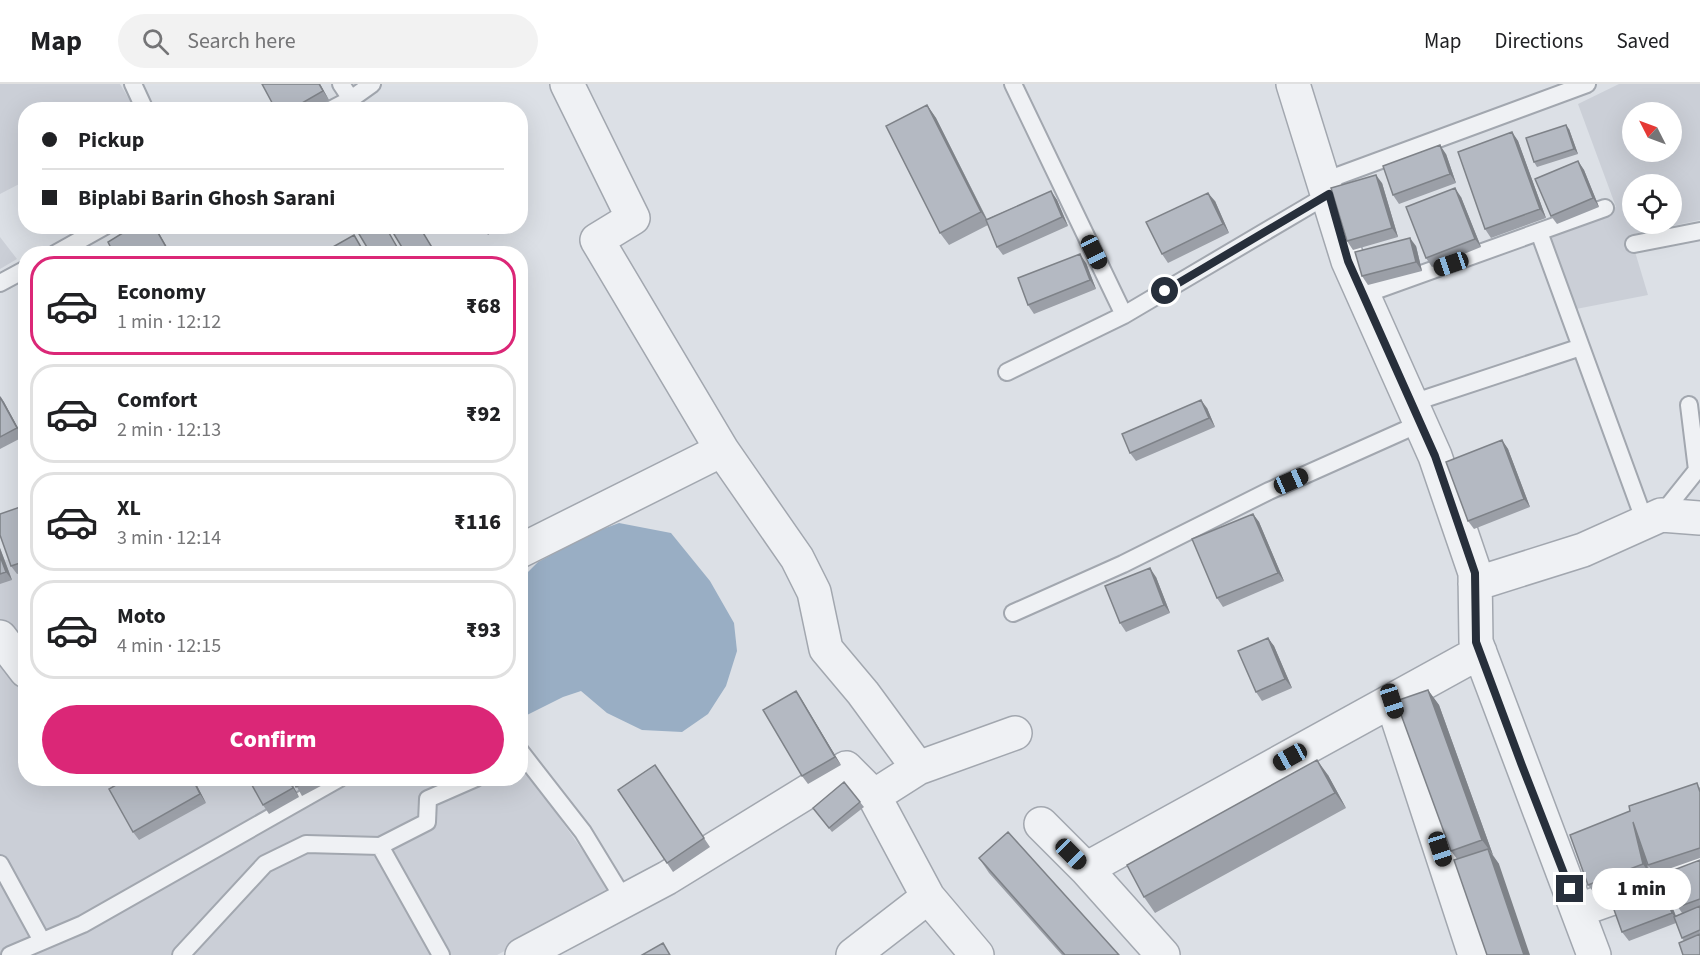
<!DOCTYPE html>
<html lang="en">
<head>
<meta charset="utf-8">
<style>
  body { margin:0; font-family:"Source Sans 3",sans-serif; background:#f2f2f2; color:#202124; height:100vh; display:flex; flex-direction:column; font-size:22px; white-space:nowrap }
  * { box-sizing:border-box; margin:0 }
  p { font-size:20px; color:#757577 }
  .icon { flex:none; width:33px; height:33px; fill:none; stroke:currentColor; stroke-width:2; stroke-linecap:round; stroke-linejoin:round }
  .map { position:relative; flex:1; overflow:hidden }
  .sheet { position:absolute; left:18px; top:162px; width:510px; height:540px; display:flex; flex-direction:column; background:#fff; border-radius:24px; box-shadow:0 6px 24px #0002 }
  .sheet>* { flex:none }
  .top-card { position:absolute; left:18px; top:18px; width:510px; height:132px; border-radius:24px; box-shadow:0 6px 24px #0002; display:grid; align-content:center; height:132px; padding:0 24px; background:#fff }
  .needle { width:39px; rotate:312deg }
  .fabs { position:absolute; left:1622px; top:18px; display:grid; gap:12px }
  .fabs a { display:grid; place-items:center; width:60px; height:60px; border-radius:50%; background:#fff; box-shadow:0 6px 24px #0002; font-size:30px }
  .end { position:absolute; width:27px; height:27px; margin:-14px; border:8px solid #272f3b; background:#fff; box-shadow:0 0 0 3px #fff }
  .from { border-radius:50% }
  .bubble { position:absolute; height:42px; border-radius:21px; background:#fff; box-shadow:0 6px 24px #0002; font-size:20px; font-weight:800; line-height:42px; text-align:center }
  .car { position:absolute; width:18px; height:36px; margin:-18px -9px; border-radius:8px; box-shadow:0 0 4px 2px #0007; background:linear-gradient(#222 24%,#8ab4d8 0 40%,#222 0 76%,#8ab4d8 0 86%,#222 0) }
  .top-card b { display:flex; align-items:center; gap:21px; height:57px; font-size:22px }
  .top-card b+b { border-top:2px solid #e0e0e0 }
  .top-card i { width:15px; height:15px; background:#202124 }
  ul { padding:10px 0 0; list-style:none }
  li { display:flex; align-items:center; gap:18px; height:99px; margin:0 12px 9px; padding:0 12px; border:3px solid #e0e0e0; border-radius:24px }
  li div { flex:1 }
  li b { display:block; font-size:22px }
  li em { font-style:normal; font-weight:800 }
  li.active { border-color:#db2777 }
  li>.icon { width:54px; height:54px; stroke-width:1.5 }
  .cta { display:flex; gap:12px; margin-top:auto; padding:12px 24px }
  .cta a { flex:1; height:69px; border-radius:36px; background:#db2777; color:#fff; font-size:24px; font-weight:800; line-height:69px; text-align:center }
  header { display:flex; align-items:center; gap:36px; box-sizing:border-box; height:84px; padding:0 30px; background:#fff; border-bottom:2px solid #e0e0e0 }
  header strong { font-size:28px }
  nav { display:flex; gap:33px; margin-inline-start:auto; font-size:21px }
  .search { width:420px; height:54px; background:#f2f2f2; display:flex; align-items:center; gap:15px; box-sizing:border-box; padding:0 21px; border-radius:33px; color:#757577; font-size:22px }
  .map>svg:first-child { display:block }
  .built { fill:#cbcfd7; fill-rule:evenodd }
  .water { fill:#99aec4 }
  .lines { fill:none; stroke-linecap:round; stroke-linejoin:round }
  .lane-casing { stroke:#a2a7af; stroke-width:20 }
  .street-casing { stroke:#a2a7af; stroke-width:36 }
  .lane { stroke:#eff1f4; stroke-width:16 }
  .street { stroke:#eff1f4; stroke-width:33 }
  .wall { fill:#9b9fa7 }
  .shaded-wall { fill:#7e8288 }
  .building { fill:#b4b9c2; stroke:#7e8288; stroke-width:1.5 }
  .route { stroke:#272f3b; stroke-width:8 }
</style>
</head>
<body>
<header>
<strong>Map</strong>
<div class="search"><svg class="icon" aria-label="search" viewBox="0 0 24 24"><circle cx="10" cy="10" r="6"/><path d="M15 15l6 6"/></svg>Search here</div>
<nav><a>Map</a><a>Directions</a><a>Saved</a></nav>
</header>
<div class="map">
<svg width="1700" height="871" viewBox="0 0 1700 871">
  <rect width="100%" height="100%" fill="#dce0e6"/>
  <!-- built -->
  <path class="built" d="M0 0H120L135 25 26 26 25 97 0 110Z
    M1619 0H1700V136L1630 151 1648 211 1576 225 1545 151 1616 123 1578 20ZM1632 28H1671V68H1632ZM1632 100H1671V140H1632Z
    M0 153 17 175 0 185Z
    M25 470 26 694H520L521 679 613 810 497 871H0V478Z"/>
  <!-- water -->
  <path class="water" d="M619 439 671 449 710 497 734 539 737 567 726 602 708 630 682 648 642 646 607 629 581 607 563 613 523 633 521 630V495L538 478 592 449Z"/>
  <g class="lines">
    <defs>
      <path id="lane" d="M133 0 145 26
        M341 0 351 15
        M1013 0 1124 231
        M330 26 351 15 372 0
        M1324 97 1587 0
        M1539 148 1645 438
        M1634 160 1700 147
        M55 170 105 142
        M0 199 26 185
        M1363 211 1605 124
        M1007 288 1124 231 1329 110
        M1412 319 1581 263
        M1661 431 1697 386 1689 321
        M1013 529 1123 480 1269 407 1421 339
        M520 667 583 748 625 817
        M380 762 441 871
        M0 780 42 857
        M10 871 83 840 340 694
        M181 871 265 780 306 760 380 762 427 738 428 715 476 694"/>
      <path id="street" d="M567 0 633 134 597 156 722 366 797 474 814 508 826 565 863 609 918 684
        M1293 0 1348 177 1435 372 1475 489 1476 558 1594 871
        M520 467 722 366
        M1475 500 1583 466 1661 431 1700 434
        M0 553 26 587
        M1392 617 1475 871
        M874 712 918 684 1015 649
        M1041 740 1086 785 1163 871
        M1086 785 1480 568
        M1579 826 1700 783
        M522 871 667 794 846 684 874 712 928 813 977 871
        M853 871 928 813"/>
    </defs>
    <!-- lane casing -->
    <use href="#lane" class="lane-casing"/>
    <!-- street casing -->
    <use href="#street" class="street-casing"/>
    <!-- lane -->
    <use href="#lane" class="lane"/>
    <!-- street -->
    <use href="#street" class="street"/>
  </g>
  <!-- wall -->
  <path class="wall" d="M320 0 329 16 311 26H276Z
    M927 21 936 34 987 135 1051 107 1057 116 1068 142 1003 171 997 163 988 141 949 161 940 149Z
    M1569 45 1578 70 1537 83 1534 78Z
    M1512 48 1518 57 1546 134 1491 154 1485 145Z
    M1446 70 1456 99 1399 120 1393 111Z
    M1578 77 1584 86 1599 123 1557 140 1551 132Z
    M1382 99 1398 153 1353 166 1347 157Z
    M1461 113 1481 163 1432 183 1426 174Z
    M1215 117 1229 149 1168 179 1162 170Z
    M282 142H293L285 147Z
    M482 142H500L488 151Z
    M1416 162 1422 187 1368 201 1362 192Z
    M1086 179 1096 205 1034 230 1028 221Z
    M0 312 4 318 23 353 0 365Z
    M1207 324 1215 343 1136 377 1130 369Z
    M1502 356 1508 365 1530 423 1474 445 1468 437Z
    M26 421V488L17 490 11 482Z
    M1253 430 1259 438 1284 497 1223 523 1217 514Z
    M0 464 12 496 0 500Z
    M1156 493 1170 529 1126 548 1120 539Z
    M1268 554 1274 562 1292 604 1262 617 1256 608Z
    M1428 606 1439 621 1493 771 1499 780 1457 775 1451 767Z
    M796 607 841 681 808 700 802 692Z
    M655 681 710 763 673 788 618 706Z
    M1328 691 1346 724 1155 829 1144 813Z
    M128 694H193L206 719 139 756 133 748Z
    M289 694 299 713 269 730 263 721Z
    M292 694H333L334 695 302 712Z
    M1700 703V774L1654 790 1648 781 1646 774 1649 789 1595 810 1588 801Z
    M860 718 864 723 832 748 813 724Z
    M979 774 1119 871H1062L989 789Z
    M1700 776V871L1684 857 1682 854 1676 839 1629 857 1622 848 1663 799 1676 832 1682 829 1678 823Z"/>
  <!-- shaded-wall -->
  <path class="shaded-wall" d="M319 0H320L329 16 323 7Z
    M927 21 936 34 989 140 981 128Z
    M1566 41 1569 45 1578 70 1574 65Z
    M1512 48 1518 57 1546 134 1540 125Z
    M1440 61 1446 70 1456 99 1450 90Z
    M1578 77 1584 86 1599 123 1593 114Z
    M1376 91 1382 99 1398 153 1392 144Z
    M1455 104 1461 113 1481 163 1475 155Z
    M1051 107 1057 116 1068 142 1062 133Z
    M1208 109 1215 117 1229 149 1223 140Z
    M154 142H155L171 170H170Z
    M1410 154 1416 162 1422 187 1416 178Z
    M1080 170 1086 179 1096 205 1090 196Z
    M0 312 4 318 23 353 17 344Z
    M1201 316 1207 324 1215 343 1209 334Z
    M1502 356 1508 365 1530 423 1524 415Z
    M1253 430 1259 438 1284 497 1278 489Z
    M0 464 12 496 6 488 0 472Z
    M1150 484 1156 493 1170 529 1164 521Z
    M1268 554 1274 562 1292 604 1285 595Z
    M1428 606 1439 621 1493 771 1482 756Z
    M796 607 802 616 841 681 835 673Z
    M1317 676 1328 691 1346 724 1335 709Z
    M192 694H193L206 719 200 710Z
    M288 694H289L299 713 293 704Z
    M1633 738 1639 747 1649 789 1643 780Z
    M1488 765 1499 780 1530 871H1524Z
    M1657 790 1663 799 1678 838 1672 829Z"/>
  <!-- building -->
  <path class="building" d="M262 0H319L323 7 290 26H276Z
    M927 21 981 128 940 149 886 42Z
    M1566 41 1574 65 1534 78 1526 54Z
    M1512 48 1540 125 1485 145 1458 68Z
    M1440 61 1450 90 1393 111 1383 82Z
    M1578 77 1593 114 1551 132 1535 95Z
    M1376 91 1392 144 1347 157 1331 104Z
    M1455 104 1475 155 1426 174 1406 123Z
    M1051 107 1062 133 997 163 986 136Z
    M1208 109 1223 140 1162 170 1146 138Z
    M134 142H154L170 170H114L108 158Z
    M371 142H385L401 170H371L359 150Z
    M389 142H419L436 170H406Z
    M354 151 365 170H335L331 164Z
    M1410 154 1416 178 1362 192 1355 168Z
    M323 166 325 170H317Z
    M1080 170 1090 196 1028 221 1018 194Z
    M0 313 17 344 0 353Z
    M1201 316 1209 334 1130 369 1122 350Z
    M1502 356 1524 415 1468 437 1446 378Z
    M26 421V477L11 482 0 451V430Z
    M1253 430 1278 489 1217 514 1192 455Z
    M0 472 6 488 0 490Z
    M1150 484 1164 521 1120 539 1105 502Z
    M1268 554 1285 595 1256 608 1238 567Z
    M1428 606 1482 756 1451 767 1396 617Z
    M796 607 835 673 802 692 763 626Z
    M1317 676 1335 709 1144 813 1127 781Z
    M655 681 704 754 667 779 618 706Z
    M128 694H192L200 710 133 748 109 705Z
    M248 694H288L293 704 263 721Z
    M292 694H313L296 703Z
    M844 698 860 718 829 744 813 724Z
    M1697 699 1700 708V764L1648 781 1633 738 1643 780 1588 801 1570 751 1630 727 1629 722Z
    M1008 748 1119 871H1065L979 774Z
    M1488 765 1524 871H1487L1454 776Z
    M1700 776V815L1678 823 1666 789Z
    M1657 790 1672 829 1622 848 1608 809Z
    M1700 822V846L1682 854 1674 833Z
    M1700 850V871H1683L1679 859Z
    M663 859 670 871H642Z"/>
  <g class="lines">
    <!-- route -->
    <path class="route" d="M1165 207 1329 110 1348 177 1435 372 1475 489 1476 558 1521 679 1570 805"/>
  </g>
</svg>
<div class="fabs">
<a><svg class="needle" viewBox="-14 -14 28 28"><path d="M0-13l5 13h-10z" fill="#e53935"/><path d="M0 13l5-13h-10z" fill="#757577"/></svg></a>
<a><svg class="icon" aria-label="locate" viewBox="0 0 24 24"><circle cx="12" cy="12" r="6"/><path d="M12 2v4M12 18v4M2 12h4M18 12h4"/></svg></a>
</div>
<i class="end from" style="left:1165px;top:207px"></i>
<i class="end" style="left:1570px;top:805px"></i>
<div class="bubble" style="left:1592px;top:784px;width:99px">1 min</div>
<i class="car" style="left:1094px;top:168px;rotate:154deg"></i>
<i class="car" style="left:1451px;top:180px;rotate:251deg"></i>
<i class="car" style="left:1291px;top:397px;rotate:66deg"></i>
<i class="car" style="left:1392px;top:617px;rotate:162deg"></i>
<i class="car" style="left:1290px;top:673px;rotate:241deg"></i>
<i class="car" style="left:1440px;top:765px;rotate:162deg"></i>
<i class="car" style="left:1071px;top:770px;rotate:135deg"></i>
<div class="top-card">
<b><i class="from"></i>Pickup</b>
<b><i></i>Biplabi Barin Ghosh Sarani</b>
</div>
<section class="sheet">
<ul>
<li class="active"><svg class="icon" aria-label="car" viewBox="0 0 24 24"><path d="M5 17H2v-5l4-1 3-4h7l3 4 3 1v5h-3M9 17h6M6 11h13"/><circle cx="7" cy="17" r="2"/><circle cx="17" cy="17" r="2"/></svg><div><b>Economy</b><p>1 min · 12:12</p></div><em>₹68</em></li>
<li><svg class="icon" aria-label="car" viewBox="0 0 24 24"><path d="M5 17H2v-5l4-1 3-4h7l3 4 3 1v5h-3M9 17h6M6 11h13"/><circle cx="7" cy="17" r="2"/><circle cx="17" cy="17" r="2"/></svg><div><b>Comfort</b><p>2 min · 12:13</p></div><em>₹92</em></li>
<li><svg class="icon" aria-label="car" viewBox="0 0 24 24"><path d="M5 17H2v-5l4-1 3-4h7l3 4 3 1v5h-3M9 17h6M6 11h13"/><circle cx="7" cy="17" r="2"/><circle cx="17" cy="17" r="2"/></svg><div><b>XL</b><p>3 min · 12:14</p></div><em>₹116</em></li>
<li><svg class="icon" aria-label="car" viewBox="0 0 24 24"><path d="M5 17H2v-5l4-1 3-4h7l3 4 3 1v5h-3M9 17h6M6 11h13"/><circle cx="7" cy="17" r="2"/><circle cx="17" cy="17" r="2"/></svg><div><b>Moto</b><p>4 min · 12:15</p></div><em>₹93</em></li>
</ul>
<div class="cta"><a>Confirm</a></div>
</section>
</div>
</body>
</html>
